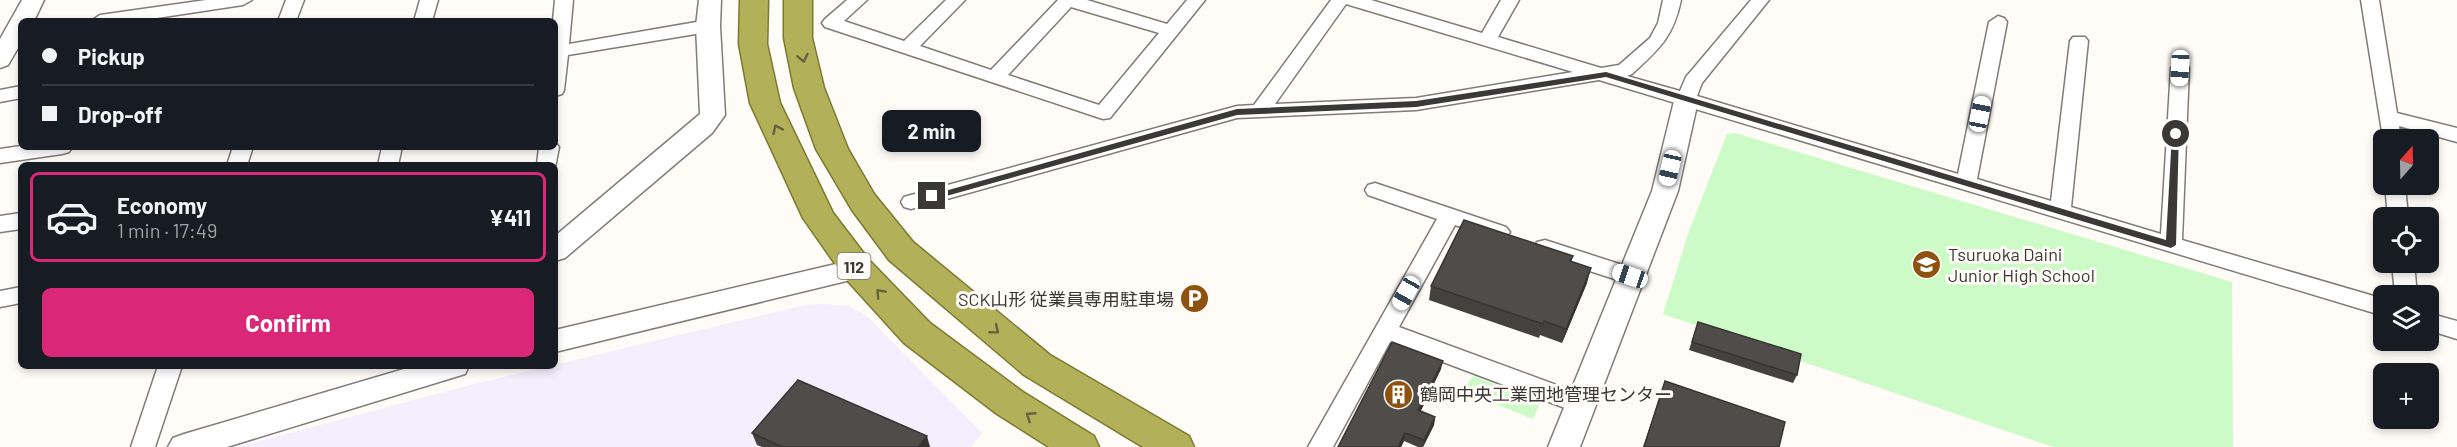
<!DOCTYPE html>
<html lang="en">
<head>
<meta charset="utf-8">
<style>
  body { margin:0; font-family:Barlow,"Noto Sans JP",sans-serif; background:#242831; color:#f1f3f6; height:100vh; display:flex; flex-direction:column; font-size:22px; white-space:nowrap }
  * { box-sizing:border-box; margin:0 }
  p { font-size:20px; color:#9ea1a6 }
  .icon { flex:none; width:33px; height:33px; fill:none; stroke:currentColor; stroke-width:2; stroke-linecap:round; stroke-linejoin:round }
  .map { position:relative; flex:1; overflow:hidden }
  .panel { position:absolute; left:18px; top:162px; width:540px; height:207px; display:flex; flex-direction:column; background:#171b24; border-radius:9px; box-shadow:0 3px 9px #0003 }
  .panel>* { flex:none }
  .guide { position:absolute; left:18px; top:18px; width:540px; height:132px; border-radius:9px; box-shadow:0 3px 9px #0003; display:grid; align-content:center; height:132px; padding:0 24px; background:#171b24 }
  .needle { width:39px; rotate:20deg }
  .fabs { position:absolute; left:2373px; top:129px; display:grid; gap:12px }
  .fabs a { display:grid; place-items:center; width:66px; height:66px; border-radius:9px; background:#171b24; box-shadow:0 3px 9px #0003; font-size:30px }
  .end { position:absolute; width:27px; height:27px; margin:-14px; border:8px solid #3a3937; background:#fff; box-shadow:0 0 0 3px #fff }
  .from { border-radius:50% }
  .bubble { position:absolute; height:42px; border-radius:9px; background:#171b24; box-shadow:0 3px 9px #0003; font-size:20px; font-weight:700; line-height:42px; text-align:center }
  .car { position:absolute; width:18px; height:36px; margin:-18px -9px; border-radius:8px; box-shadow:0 0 4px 2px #0007; background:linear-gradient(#fff 24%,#345 0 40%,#fff 0 76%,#345 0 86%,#fff 0) }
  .guide b { display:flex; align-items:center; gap:21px; height:57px; font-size:22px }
  .guide b+b { border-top:2px solid #363941 }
  .guide i { width:15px; height:15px; background:#f1f3f6 }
  ul { padding:10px 0 0; list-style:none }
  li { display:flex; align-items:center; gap:18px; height:90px; margin:0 12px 9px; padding:0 12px; border:3px solid transparent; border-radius:9px }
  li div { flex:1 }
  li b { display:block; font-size:22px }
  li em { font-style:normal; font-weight:700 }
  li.on { border-color:#db2777 }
  li>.icon { width:54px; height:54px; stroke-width:1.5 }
  .button { display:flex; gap:12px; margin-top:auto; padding:12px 24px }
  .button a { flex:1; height:69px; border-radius:9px; background:#db2777; color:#fff; font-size:24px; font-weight:700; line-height:69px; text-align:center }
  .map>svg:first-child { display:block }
  .industrial { fill:#f4effc }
  .green { fill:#ccfbc8 }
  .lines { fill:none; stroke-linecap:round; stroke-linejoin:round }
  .minor-casing { stroke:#7f7c79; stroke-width:3 }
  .tertiary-casing { stroke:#7f7c79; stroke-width:3 }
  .trunk-casing { stroke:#7c7a32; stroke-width:3 }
  .minor { fill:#fff; fill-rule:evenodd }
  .tertiary { fill:#fff; fill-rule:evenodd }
  .trunk { fill:#b2b058; fill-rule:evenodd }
  .wall { fill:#44413f }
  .shaded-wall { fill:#373533 }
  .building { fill:#4f4c49; stroke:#373533; stroke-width:1.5 }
  .oneway { stroke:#646343 }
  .route { fill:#3a3937 }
  .labels { text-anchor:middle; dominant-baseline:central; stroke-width:6; stroke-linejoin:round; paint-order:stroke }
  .shield { fill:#fffbf7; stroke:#757371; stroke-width:1.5 }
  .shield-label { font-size:16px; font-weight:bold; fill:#3a3937 }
  .poi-label { font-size:18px; fill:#3a3937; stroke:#fffbf7; text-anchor:start }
</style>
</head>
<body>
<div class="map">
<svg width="2457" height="447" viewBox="0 0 2457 447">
  <rect width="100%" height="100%" fill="#fffbf7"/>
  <!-- industrial -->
  <path class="industrial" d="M822 304 849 306 868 317 982 433 971 447H237L474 384 805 305Z"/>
  <!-- green -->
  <path class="green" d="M1735 133 2232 282 2233 447H2053L1663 314 1689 231 1727 134Z
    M1473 376 1541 401 1533 419 1463 391Z"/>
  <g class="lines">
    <defs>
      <path id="minor" d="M206 0H252L243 5 137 21H91L100 15Z
        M286 0H304L296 21H278Z
        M420 0H438L432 21H414Z
        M555 0H573L569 44 708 20 717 26 708 32 568 55 564 90 562 94 555 96 553 21Z
        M847 0H867L844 21 904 41 946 0H965L920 46 991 70 1058 0H1087L1167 24 1187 0H1205L1110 118 1103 119 825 27 822 23 825 19ZM1071 7 1159 33 1099 105 1008 75Z
        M1331 0H1371L1482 33 1501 0H1519L1498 37 1601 68 1619 65 1650 38 1658 23 1663 0H1681C1673 38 1659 49 1632 74L1627 76 1680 91 1686 77 1751 0H1769L1702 83 1697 96 1958 174 1989 22 1998 16 2004 18 2007 22 1977 179 2051 201 2070 41 2073 37H2085L2088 41 2071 207 2161 234 2171 68 2180 62 2187 64 2189 68 2182 240 2384 299V316L1599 80 1416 110 1237 118 911 209 904 207 901 202 904 197 911 195 1237 106 1254 105ZM1346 4 1573 72 1416 98 1275 104Z
        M2361 0H2379L2397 113 2457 128V142L2399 126 2401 140H2384V144Z
        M21 86V98L0 102V90Z
        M555 142 559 147 555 168V165H537L539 147H555Z
        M21 146V147H72L69 152 62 154 0 163V149Z
        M233 147H253L247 165H227Z
        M382 147H402L398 165H378Z
        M1375 183 1506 227 1510 232 1506 237 1499 240 1455 225 1399 327 1589 397 1593 404 1589 411 1581 414 1573 411 1390 342 1333 447H1308L1437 219 1368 195 1365 190 1368 185Z
        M2385 184H2405L2408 218H2388Z
        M21 213V229L0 232V216Z
        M1545 240 1638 270 1641 276 1638 282 1630 284 1537 254 1534 248 1537 242Z
        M2392 262H2414L2417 296H2395Z
        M21 287V303L0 307V291Z
        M2428 313 2457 321V339L2428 330Z
        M158 366H182L155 447H131Z"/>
      <path id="tertiary" d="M22 0H44L34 21H21V43L8 65 0 68V39Z
        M699 0H721L720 26 725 115 712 133 565 258 555 261V236L700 114 696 26Z
        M1686 93 1695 95 1698 101 1678 191 1580 447H1548L1652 191 1674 101 1677 95Z
        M857 259 867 262 871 269 867 276 555 352V330Z
        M414 366H469L465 374 227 447H168L173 438 184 434Z"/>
      <path id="trunk" d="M740 0H768L767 44 780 103 833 213 869 260 930 323 1023 392 1094 436 1099 447H1049L997 414 904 343 845 278 803 218 750 103 739 44Z
        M784 0H812V38L824 88 848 149 874 194 913 242 1050 355 1189 436 1194 447H1143L1024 375 889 260 852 210 816 149 794 88 784 38Z"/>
    </defs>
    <!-- minor casing -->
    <use href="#minor" class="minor-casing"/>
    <!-- tertiary casing -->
    <use href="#tertiary" class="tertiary-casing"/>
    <!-- trunk casing -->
    <use href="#trunk" class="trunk-casing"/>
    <!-- minor -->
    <use href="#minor" class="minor"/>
    <!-- tertiary -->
    <use href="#tertiary" class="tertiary"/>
    <!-- trunk -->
    <use href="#trunk" class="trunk"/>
  </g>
  <!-- wall -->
  <path class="wall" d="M1573 256 1571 262 1587 283 1562 343 1540 335 1539 338 1429 300 1431 286Z
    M1698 322 1797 375 1793 383 1689 350Z
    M1441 369 1420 411 1435 417 1434 425 1423 447H1418L1404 441 1401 447H1338Z
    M1665 381 1779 447H1643Z
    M752 433 930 447H762L757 445Z"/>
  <!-- shaded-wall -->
  <path class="shaded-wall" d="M1591 268 1587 283 1562 343 1566 329Z
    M1443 361 1441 369 1417 419 1418 410Z
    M1435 417 1434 425 1423 447 1424 440Z
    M1405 433 1404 441 1401 447H1398Z
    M927 436 930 447H918Z"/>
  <!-- building -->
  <path class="building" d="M1464 220 1573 256 1570 261 1591 268 1566 329 1544 321 1543 324 1431 286Z
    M1698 322 1801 354 1797 375 1692 342Z
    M1392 342 1443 361 1418 410 1435 417 1424 440 1405 433 1398 447H1338Z
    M798 380 927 436 918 447H782L752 433Z
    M1665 381 1785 422 1779 447H1644Z"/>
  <!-- one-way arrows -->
  <defs><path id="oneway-chevron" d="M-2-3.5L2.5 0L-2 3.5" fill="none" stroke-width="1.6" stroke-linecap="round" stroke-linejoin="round" transform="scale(1.5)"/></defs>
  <g class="oneway">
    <use href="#oneway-chevron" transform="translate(803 58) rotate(78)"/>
    <use href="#oneway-chevron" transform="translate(777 129) rotate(-115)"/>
    <use href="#oneway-chevron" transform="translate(880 293) rotate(-133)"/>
    <use href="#oneway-chevron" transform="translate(995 330) rotate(39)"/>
    <use href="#oneway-chevron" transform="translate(1030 416) rotate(-147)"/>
  </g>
  <!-- route -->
  <path class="route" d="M1606 72 2166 240 2172 134 2179 132 2176 245 2171 248 1606 77 1416 107 1237 115 932 200 927 196 1237 109 1416 101Z"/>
  <!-- icons -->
  <defs>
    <symbol id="school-disc" viewBox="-11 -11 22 22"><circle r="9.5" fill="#8d5110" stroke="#fffbf7"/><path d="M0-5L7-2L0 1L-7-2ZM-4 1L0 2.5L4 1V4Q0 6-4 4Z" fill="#fff"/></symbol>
    <symbol id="parking-disc" viewBox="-11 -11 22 22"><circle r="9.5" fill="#8d5110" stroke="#fffbf7"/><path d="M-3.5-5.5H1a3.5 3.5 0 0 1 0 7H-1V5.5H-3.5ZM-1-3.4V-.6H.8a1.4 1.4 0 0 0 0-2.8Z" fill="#fff"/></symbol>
    <symbol id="building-disc" viewBox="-11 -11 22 22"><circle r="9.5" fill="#8d5110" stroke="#fffbf7"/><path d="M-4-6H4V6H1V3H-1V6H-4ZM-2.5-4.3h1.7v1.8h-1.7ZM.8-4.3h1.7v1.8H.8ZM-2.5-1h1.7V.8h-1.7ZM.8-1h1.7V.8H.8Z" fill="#fff"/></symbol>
  </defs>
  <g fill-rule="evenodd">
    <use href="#school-disc" x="1910" y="248" width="33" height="33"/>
    <use href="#parking-disc" x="1178" y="282" width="33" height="33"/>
    <use href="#building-disc" x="1382" y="378" width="33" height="33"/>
  </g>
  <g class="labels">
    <!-- shield labels -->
    <rect class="shield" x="837.5" y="253" width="33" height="26" rx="4.5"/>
    <g class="shield-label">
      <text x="854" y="266">112</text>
    </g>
    <!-- poi labels -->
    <g class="poi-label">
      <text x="1948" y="254">Tsuruoka Daini<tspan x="1948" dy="21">Junior High School</tspan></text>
      <text x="1174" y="299" text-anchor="end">SCK山形 従業員専用駐車場</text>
      <text x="1420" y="394">鶴岡中央工業団地管理センター</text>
    </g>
  </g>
</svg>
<div class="fabs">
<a><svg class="needle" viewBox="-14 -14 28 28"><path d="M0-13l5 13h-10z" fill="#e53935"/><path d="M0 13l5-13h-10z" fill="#9ea1a6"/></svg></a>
<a><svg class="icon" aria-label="locate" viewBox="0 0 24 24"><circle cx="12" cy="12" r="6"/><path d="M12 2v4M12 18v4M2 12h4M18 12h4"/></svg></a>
<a><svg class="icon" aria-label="layers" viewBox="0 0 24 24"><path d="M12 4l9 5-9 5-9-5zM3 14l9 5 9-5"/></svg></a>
<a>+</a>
</div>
<i class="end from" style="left:2176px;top:134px"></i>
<i class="end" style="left:932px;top:196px"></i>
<div class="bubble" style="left:882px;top:110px;width:99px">2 min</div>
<i class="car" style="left:2180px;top:68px;rotate:183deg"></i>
<i class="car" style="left:1980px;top:114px;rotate:11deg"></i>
<i class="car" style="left:1670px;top:168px;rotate:193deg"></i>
<i class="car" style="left:1630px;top:276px;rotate:289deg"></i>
<i class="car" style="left:1406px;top:293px;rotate:209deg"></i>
<div class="guide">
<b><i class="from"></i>Pickup</b>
<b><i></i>Drop-off</b>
</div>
<section class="panel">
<ul>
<li class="on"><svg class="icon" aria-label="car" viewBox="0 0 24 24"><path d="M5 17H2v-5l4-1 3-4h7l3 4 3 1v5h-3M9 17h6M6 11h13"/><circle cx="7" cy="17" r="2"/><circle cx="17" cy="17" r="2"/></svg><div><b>Economy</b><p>1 min · 17:49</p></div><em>¥411</em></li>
</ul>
<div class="button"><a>Confirm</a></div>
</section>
</div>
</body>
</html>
